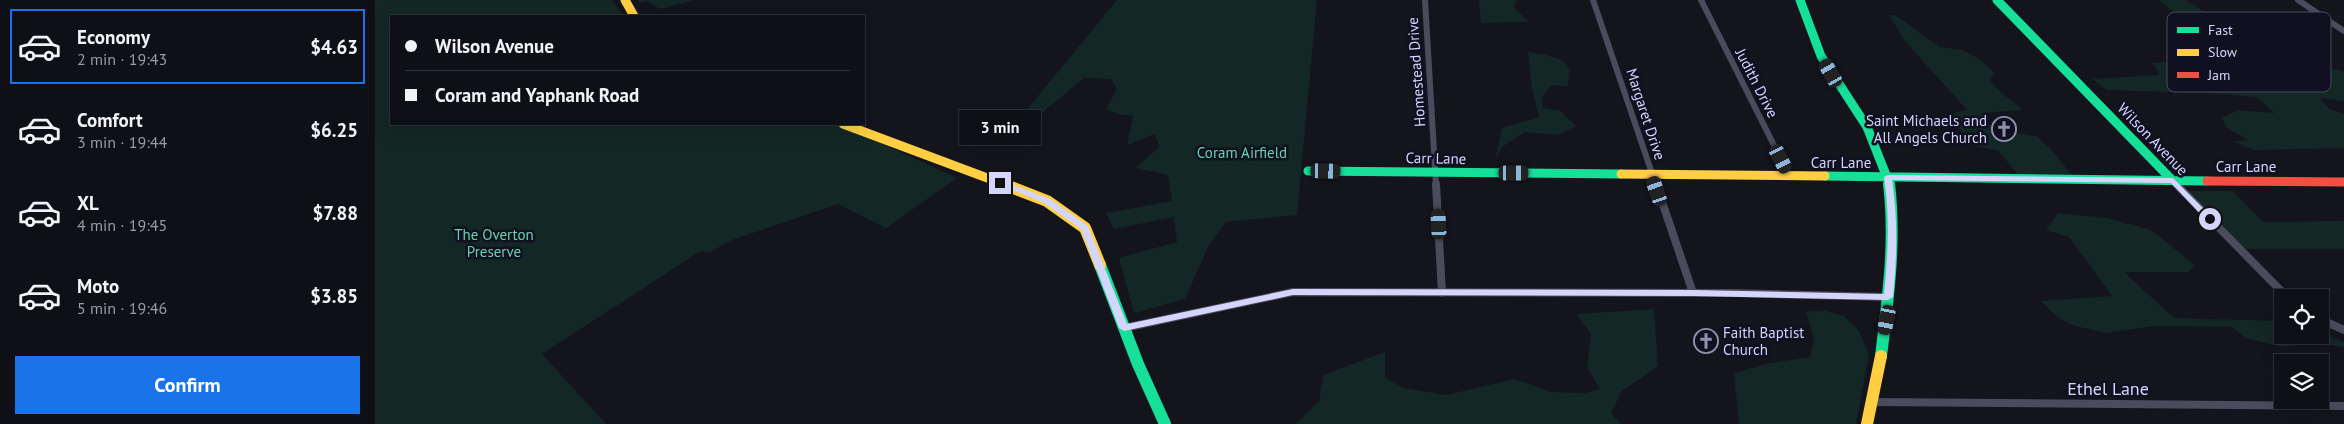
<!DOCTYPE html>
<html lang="en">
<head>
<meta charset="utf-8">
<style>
  body { margin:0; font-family:"PT Sans",sans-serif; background:#1d1d23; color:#f1f3f6; height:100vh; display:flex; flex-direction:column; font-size:19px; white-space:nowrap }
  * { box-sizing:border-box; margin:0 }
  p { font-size:16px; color:#9b9ca1 }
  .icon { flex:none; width:28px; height:28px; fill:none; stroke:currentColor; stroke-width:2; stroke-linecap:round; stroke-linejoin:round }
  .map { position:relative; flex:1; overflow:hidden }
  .panel { display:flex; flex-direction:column; background:#0f0f16; width:375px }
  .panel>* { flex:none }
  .guide { position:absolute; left:15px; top:15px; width:475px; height:110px; border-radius:0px; box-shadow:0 5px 20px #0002,0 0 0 1px #2f2f35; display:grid; align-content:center; height:110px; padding:0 15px; background:#0f0f16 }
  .buttons { position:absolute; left:1899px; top:289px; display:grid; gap:10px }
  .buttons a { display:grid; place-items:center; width:55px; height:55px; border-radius:0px; background:#0f0f16; box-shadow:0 5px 20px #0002,0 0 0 1px #2f2f35; font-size:25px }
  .end { position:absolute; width:22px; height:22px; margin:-11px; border:6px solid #d4d5fb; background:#111; box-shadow:0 0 0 2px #111 }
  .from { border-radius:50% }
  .bubble { position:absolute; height:35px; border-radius:0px; background:#0f0f16; box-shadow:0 5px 20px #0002,0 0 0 1px #2f2f35; font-size:16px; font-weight:700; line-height:35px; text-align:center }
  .car { position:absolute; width:15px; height:30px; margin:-15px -8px; border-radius:6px; box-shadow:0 0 4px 1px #0007; background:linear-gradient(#222 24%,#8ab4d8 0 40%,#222 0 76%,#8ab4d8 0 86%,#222 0) }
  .guide b { display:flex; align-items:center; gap:18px; height:48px; font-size:19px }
  .guide b+b { border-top:1px solid #2f2f35 }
  .guide i { width:12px; height:12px; background:#f1f3f6 }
  ul { padding:9px 0 0; list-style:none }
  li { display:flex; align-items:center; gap:15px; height:75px; margin:0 10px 8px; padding:0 5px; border:2px solid transparent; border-radius:0px }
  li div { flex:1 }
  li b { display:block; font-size:19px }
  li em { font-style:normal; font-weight:700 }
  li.current { border-color:#1a73e8 }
  li>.icon { width:45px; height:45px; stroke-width:1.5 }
  .primary-button { display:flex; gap:10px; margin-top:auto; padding:10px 15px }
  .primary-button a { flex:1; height:58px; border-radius:0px; background:#1a73e8; color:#fff; font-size:20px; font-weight:700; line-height:58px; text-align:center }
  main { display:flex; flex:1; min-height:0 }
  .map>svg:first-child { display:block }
  .green { fill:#132725 }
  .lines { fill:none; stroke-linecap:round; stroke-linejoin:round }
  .street-far1 { stroke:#4a4b5d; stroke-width:6 }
  .street { stroke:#4a4b5d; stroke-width:8 }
  .fast-far1 { stroke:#16e098; stroke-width:9 }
  .fast { stroke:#16e098; stroke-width:12 }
  .slow-far1 { stroke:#ffcf43; stroke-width:9 }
  .slow { stroke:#ffcf43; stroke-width:12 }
  .jam { stroke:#f24e42; stroke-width:9 }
  .route { fill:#d4d5fb }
  .labels { text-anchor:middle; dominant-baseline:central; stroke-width:5; stroke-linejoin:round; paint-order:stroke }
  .street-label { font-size:15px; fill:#d4d5fb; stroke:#101021 }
  .poi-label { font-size:15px; fill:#d4d5fb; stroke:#101021; text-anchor:end }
  .park-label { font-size:15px; fill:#67d3a9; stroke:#101021 }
  .near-street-label { font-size:18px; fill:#d4d5fb; stroke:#101021 }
  .key { fill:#101021; stroke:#4b4b62; stroke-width:1 }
  .key-label { font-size:14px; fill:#d4d5fb }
</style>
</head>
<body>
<main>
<section class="panel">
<ul>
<li class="current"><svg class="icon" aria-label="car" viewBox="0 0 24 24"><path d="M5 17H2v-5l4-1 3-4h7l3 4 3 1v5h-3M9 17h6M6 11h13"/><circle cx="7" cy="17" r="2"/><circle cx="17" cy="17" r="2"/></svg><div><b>Economy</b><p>2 min · 19:43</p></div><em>$4.63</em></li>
<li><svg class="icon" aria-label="car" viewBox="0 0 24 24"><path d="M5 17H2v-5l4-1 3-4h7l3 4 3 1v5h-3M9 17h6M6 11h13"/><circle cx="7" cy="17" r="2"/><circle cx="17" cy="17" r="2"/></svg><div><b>Comfort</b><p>3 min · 19:44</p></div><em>$6.25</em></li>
<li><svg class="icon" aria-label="car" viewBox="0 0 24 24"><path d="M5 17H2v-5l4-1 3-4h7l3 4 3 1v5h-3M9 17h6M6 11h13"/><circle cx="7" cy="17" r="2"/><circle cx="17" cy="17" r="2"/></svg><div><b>XL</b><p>4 min · 19:45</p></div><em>$7.88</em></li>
<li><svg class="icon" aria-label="car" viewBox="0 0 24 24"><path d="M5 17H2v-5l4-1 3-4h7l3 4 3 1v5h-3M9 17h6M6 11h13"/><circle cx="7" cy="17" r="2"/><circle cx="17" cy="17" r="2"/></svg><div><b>Moto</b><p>5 min · 19:46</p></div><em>$3.85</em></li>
</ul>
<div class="primary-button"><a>Confirm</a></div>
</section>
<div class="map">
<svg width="1969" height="424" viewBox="0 0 1969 424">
  <rect width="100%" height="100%" fill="#14141d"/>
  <!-- green -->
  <path class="green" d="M0 0H237L249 16H16V124H465L582 178 511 228 463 204 357 240 335 252H324L167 354 231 424H0Z
    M263 0H320L285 9 273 1 265 3Z
    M742 0H942L922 215 851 222 834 245 810 299 759 313 744 258 802 242 799 217 739 229 731 213 797 201 793 175 760 168 784 147 780 134 752 145 758 116 742 114 731 109 742 89 736 79 709 78 665 115 640 124Z
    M1104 0H1142L1139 8 1154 22 1106 23Z
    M1783 0H1811L1831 13 1919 25 1810 20Z
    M1514 15H1520L1565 47 1588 50 1606 60 1619 73 1615 80 1623 90 1648 110 1607 113 1617 129 1661 136 1675 148 1696 174H1642L1624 151 1595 145 1576 117 1579 113 1592 110 1530 41Z
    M1869 33 1948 34 1944 47 1925 57 1938 66 1969 71V101L1945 98 1954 109 1969 114V148L1878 150 1858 141 1873 140 1851 127 1847 118 1862 110 1900 113 1883 98 1852 94 1732 90 1717 79 1785 75 1777 63 1853 57 1838 35Z
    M1153 52C1165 55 1191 55 1194 70 1195 75 1193 81 1193 86L1176 85 1168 96 1167 108 1186 111 1201 126 1183 135 1150 132 1127 147 1120 160 1127 128 1164 117 1156 84Z
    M1813 191H1858L1888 222 1969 221V249H1869Z
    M1683 213 1732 218 1776 230 1820 265 1813 272H1749L1799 318 1907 321 1908 335H1945V333L1969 342V347L1940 343 1909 347 1870 338 1857 327 1779 326 1732 333 1700 326 1683 318 1666 301 1737 296 1694 237 1671 230Z
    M1279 309 1283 366 1247 391 1236 413 1246 424H921L944 401 948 375 1010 352V378L1029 388 1071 395 1140 379 1176 392 1211 393 1225 389 1212 367 1216 334 1201 314Z
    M1431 311H1451L1469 316 1484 331 1494 355 1481 424H1364L1359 373 1395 363 1435 357 1439 340Z"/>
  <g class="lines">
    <!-- street-far1 -->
    <path class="street-far1" d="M1050 0 1061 185
      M1218 0 1281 185
      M1326 0 1415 177
      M1923 0 1969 31
      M1798 181 1802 185"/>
    <!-- street -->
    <path class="street" d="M1061 184 1067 293
      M1281 184 1318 293
      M1801 184 1913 298
      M1945 319 1969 330
      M749 328 918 292 1358 293 1513 297
      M1498 402 1969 406"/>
    <!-- fast-far1 -->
    <path class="fast-far1" d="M1425 0 1446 56 1492 127 1515 185
      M1622 0 1798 181
      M933 171 1246 174
      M1450 176 1832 181"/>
    <!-- fast -->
    <path class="fast" d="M725 265 763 364 790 424
      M1506 356C1513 298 1521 242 1514 184"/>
    <!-- slow-far1 -->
    <path class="slow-far1" d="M250 0 259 16
      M468 124 631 185
      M1246 174 1450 176"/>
    <!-- slow -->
    <path class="slow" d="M628 184 672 201 710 228 725 265
      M1492 424 1506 356"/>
    <!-- jam -->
    <path class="jam" d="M1832 181 1969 182"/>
  </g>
  <!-- route -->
  <path class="route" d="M1513 175 1798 178 1839 219 1832 221 1796 183 1517 180C1523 219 1522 258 1518 297L1513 300 1318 296 918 295 749 331 744 328 706 229 669 203 621 183 628 181 675 199 713 226 752 324 918 289 1318 290 1509 294C1513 255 1515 217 1509 177Z"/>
  <!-- icons -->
  <defs>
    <symbol id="church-ring" viewBox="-11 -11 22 22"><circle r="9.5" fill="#101021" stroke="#9191ad" stroke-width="1.5"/><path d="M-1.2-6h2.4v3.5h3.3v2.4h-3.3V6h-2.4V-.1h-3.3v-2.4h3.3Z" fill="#9191ad"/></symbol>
  </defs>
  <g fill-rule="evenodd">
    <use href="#church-ring" x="1615" y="115" width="28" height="28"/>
    <use href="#church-ring" x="1317" y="327" width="28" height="28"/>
  </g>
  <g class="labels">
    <!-- street labels -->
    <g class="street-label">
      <text transform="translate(1041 72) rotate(-94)">Homestead Drive</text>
      <text transform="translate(1382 83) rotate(63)">Judith Drive</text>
      <text transform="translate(1271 114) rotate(72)">Margaret Drive</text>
      <text transform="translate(1778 139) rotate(46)">Wilson Avenue</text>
      <text transform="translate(1061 158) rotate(1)">Carr Lane</text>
      <text x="1466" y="162">Carr Lane</text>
      <text x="1871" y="166">Carr Lane</text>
    </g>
    <!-- poi labels -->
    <g class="poi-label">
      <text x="1612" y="120">Saint Michaels and<tspan x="1612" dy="17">All Angels Church</tspan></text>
      <text x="1348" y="332" text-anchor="start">Faith Baptist<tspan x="1348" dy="17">Church</tspan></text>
    </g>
    <!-- park labels -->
    <g class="park-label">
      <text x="867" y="152">Coram Airfield</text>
      <text x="119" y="234">The Overton<tspan x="119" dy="17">Preserve</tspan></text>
    </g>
    <!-- near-street labels -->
    <g class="near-street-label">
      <text x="1733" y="388">Ethel Lane</text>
    </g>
  </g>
  <!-- legend -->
  <rect x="1792" y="12" width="164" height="80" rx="8" class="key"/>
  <rect x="1802" y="27" width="22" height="6" fill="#16e098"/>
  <rect x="1802" y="49" width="22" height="7" fill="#ffcf43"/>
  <rect x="1802" y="72" width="22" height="6" fill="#f24e42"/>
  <g class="key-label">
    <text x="1833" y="35">Fast</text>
    <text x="1833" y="57">Slow</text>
    <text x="1833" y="80">Jam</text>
  </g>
</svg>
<div class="buttons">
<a><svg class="icon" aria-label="locate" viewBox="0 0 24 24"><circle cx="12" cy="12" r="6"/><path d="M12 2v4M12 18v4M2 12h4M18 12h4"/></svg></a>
<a><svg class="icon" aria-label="layers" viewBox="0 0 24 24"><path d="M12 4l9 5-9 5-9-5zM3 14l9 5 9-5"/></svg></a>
</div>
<i class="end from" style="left:1835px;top:219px"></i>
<i class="end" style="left:625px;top:183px"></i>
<div class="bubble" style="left:584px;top:110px;width:82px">3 min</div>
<i class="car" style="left:1456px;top:73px;rotate:330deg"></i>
<i class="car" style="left:1406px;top:159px;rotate:153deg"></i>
<i class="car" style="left:951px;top:171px;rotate:91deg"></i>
<i class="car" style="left:1139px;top:173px;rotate:90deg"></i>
<i class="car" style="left:1282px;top:191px;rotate:341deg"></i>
<i class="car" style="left:1064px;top:224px;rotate:357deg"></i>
<i class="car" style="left:1512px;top:320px;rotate:191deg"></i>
<div class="guide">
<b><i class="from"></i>Wilson Avenue</b>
<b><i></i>Coram and Yaphank Road</b>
</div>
</div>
</main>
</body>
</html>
